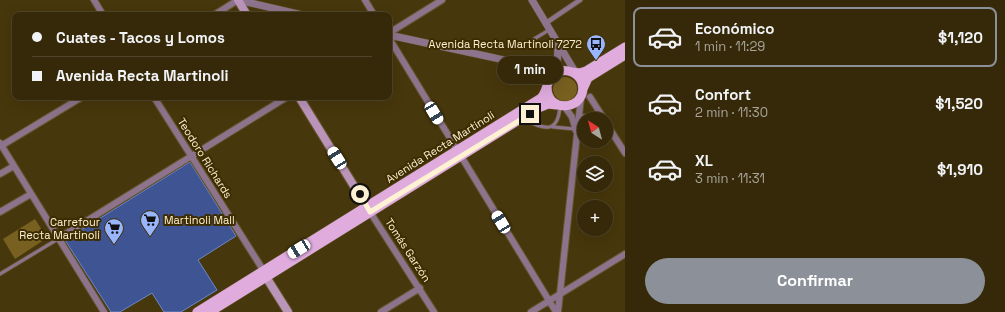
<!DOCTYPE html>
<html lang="es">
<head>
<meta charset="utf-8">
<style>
  body { margin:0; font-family:"Space Grotesk",sans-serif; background:#403517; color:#f1f3f6; height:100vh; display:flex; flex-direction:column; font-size:15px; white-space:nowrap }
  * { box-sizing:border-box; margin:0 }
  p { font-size:13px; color:#aaa69c }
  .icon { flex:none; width:22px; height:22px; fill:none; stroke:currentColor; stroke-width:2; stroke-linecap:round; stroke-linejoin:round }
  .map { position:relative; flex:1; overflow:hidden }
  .sheet { display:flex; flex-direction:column; background:#352909; width:380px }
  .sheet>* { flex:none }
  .hud { position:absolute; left:12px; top:12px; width:380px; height:88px; border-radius:8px; box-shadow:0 4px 16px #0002,0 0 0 1px #4f452a; display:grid; align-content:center; height:88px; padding:0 20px; background:#352909 }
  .needle { width:26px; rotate:324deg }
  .fabs { position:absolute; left:577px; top:112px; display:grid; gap:8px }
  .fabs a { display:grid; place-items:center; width:36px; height:36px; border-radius:50%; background:#352909; box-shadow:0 4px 16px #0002,0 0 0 1px #4f452a; font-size:20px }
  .end { position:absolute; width:18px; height:18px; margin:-9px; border:5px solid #fef1d4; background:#111; box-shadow:0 0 0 2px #111 }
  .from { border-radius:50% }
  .bubble { position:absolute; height:28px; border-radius:14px; background:#352909; box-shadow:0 4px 16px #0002,0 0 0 1px #4f452a; font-size:13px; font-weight:700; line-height:28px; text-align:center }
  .car { position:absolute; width:12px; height:24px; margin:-12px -6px; border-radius:5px; box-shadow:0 0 3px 1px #0007; background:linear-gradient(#fff 24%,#345 0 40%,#fff 0 76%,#345 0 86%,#fff 0) }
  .hud b { display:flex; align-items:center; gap:14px; height:38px; font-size:15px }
  .hud b+b { border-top:1px solid #4f452a }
  .hud i { width:10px; height:10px; background:#f1f3f6 }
  ul { padding:7px 0 0; list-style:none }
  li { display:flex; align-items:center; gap:12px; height:60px; margin:0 8px 6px; padding:0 12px; border:2px solid transparent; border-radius:8px }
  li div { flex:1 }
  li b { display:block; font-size:15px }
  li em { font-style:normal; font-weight:700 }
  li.current { border-color:#8c9099 }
  li>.icon { width:36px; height:36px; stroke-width:1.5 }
  .button { display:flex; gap:8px; margin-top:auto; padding:8px 20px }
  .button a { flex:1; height:46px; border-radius:24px; background:#8c9099; color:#fff; font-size:16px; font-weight:700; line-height:46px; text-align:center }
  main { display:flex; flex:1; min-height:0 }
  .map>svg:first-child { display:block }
  .green { fill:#786021 }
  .building { fill:#3f5593; stroke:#6e87c8 }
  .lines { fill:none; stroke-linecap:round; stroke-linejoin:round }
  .service-casing { stroke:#64552c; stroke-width:4.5 }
  .pedestrian-casing { stroke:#64552c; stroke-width:6 }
  .minor-casing { stroke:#64552c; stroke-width:8 }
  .tertiary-casing { stroke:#64552c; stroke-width:8 }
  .secondary-casing { stroke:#64552c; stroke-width:10 }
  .primary-casing { stroke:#64552c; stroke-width:10 }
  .service { stroke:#8d748c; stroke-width:3 }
  .pedestrian { stroke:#8d748c; stroke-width:4.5 }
  .minor { stroke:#8d748c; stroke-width:6 }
  .tertiary { stroke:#8d748c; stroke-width:7 }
  .secondary { stroke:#bb94ba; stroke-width:8 }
  .primary { stroke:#dfacdd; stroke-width:9 }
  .route { stroke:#fef1d4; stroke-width:5 }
  .labels { text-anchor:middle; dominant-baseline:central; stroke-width:4; stroke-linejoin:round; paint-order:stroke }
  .poi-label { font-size:11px; fill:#fef1d4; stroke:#3d2d01; text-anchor:end }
  .street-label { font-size:11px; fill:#fef1d4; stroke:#3d2d01 }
</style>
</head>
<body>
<main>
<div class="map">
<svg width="625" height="312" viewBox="0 0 625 312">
  <rect width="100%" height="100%" fill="#47370c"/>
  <!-- green -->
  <path class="green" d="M553 89a12 12 0 1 1 24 0a12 12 0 1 1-24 0Z
    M35 219 47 238 15 259 3 239Z"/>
  <!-- building -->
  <path class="building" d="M190 162 236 236 198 260 217 290 181 312H164L152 293 120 312H111L65 240Z"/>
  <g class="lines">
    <defs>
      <path id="service" d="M534 39 549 30
        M523 119C544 129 558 135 560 106
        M553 127 575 129
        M0 274 58 239"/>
      <path id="pedestrian" d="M546 23 580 0"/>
      <path id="minor" d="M94 0 103 15
        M365 0 374 15
        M214 15 238 0
        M389 33 442 0
        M389 38 556 312
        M154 97 265 273
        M590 97 604 119
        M564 106 572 117 576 131
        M580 117 603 118
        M606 123 625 153
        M0 143 104 312
        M1 146 82 97
        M0 174 14 166
        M0 212 31 194
        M370 212 434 312
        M59 238 287 97
        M381 312 420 288
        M531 312 625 254
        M558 312 581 97"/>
      <path id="tertiary" d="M238 0 302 15
        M532 0 577 75
        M389 35 532 66 541 70 551 77
        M557 72 558 44"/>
      <path id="secondary" d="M238 0 247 15
        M299 97 370 212
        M266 277 288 312"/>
      <path id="primary" d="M572 72 580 73 586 71 625 47
        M583 89 588 78 625 55
        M197 312 541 98C548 91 546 80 554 74 559 70 566 70 572 72 577 74 581 79 582 83 589 109 547 116 547 87
        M210 312 538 108 548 104 557 105"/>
    </defs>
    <!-- service casing -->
    <use href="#service" class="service-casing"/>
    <!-- pedestrian casing -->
    <use href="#pedestrian" class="pedestrian-casing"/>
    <!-- minor casing -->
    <use href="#minor" class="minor-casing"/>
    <!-- tertiary casing -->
    <use href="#tertiary" class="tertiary-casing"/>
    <!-- secondary casing -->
    <use href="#secondary" class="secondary-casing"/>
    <!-- primary casing -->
    <use href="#primary" class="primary-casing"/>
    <!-- service -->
    <use href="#service" class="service"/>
    <!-- pedestrian -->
    <use href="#pedestrian" class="pedestrian"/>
    <!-- minor -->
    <use href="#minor" class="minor"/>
    <!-- tertiary -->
    <use href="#tertiary" class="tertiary"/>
    <!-- secondary -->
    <use href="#secondary" class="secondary"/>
    <!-- primary -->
    <use href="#primary" class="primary"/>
  </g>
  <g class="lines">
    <!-- route -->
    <path class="route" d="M360 194 370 212 530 114"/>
  </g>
  <!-- icons -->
  <defs>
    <symbol id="bus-pin" viewBox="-11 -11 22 30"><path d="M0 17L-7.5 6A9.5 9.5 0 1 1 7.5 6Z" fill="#99b5fd" stroke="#3d2d01"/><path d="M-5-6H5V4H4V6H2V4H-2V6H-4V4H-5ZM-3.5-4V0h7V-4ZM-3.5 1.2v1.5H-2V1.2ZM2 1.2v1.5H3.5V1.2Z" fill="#111"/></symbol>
    <symbol id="supermarket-pin" viewBox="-11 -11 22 30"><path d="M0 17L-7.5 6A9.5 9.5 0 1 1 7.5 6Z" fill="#99b5fd" stroke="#3d2d01"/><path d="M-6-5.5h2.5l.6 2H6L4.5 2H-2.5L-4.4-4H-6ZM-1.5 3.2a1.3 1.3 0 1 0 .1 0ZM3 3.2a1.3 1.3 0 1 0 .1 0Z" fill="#111"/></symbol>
  </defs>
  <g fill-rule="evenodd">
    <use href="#bus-pin" x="585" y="33" width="22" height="30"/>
    <use href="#supermarket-pin" x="139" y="209" width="22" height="30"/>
    <use href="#supermarket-pin" x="103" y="217" width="22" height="30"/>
  </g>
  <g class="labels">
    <!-- poi labels -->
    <g class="poi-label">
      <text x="582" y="44">Avenida Recta Martinoli 7272</text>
      <text x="164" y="220" text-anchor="start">Martinoli Mall</text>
      <text x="100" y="222">Carrefour<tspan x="100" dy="13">Recta Martinoli</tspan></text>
    </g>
    <!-- street labels -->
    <g class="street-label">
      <text transform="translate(440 147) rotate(-32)">Avenida Recta Martinoli</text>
      <text transform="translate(205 158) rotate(58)">Teodoro Richards</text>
      <text transform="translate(408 250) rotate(57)">Tomás Garzón</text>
    </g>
  </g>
</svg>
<div class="fabs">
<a><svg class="needle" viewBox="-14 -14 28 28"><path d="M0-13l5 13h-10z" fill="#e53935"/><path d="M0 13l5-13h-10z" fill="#aaa69c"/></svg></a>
<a><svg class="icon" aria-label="layers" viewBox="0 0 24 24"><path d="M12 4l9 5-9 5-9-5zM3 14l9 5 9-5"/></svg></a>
<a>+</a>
</div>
<i class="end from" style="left:360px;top:194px"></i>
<i class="end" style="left:530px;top:114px"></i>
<div class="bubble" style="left:497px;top:56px;width:66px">1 min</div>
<i class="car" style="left:434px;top:113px;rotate:149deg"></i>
<i class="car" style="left:337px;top:158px;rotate:328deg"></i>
<i class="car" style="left:501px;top:222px;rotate:329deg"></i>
<i class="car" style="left:299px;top:249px;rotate:238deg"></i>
<div class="hud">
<b><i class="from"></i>Cuates - Tacos y Lomos</b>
<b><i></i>Avenida Recta Martinoli</b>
</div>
</div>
<section class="sheet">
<ul>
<li class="current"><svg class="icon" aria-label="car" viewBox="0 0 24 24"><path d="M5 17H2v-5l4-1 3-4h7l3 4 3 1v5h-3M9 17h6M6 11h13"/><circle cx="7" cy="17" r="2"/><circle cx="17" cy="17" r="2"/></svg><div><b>Económico</b><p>1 min · 11:29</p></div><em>$1,120</em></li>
<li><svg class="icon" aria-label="car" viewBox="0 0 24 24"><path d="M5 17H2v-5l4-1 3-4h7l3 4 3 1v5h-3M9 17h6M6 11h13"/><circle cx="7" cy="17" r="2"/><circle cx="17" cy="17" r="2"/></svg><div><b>Confort</b><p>2 min · 11:30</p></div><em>$1,520</em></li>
<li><svg class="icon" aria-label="car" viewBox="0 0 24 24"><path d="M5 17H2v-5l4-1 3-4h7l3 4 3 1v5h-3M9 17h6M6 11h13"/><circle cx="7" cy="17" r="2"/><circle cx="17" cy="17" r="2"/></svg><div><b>XL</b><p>3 min · 11:31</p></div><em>$1,910</em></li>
</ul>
<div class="button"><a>Confirmar</a></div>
</section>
</main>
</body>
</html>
